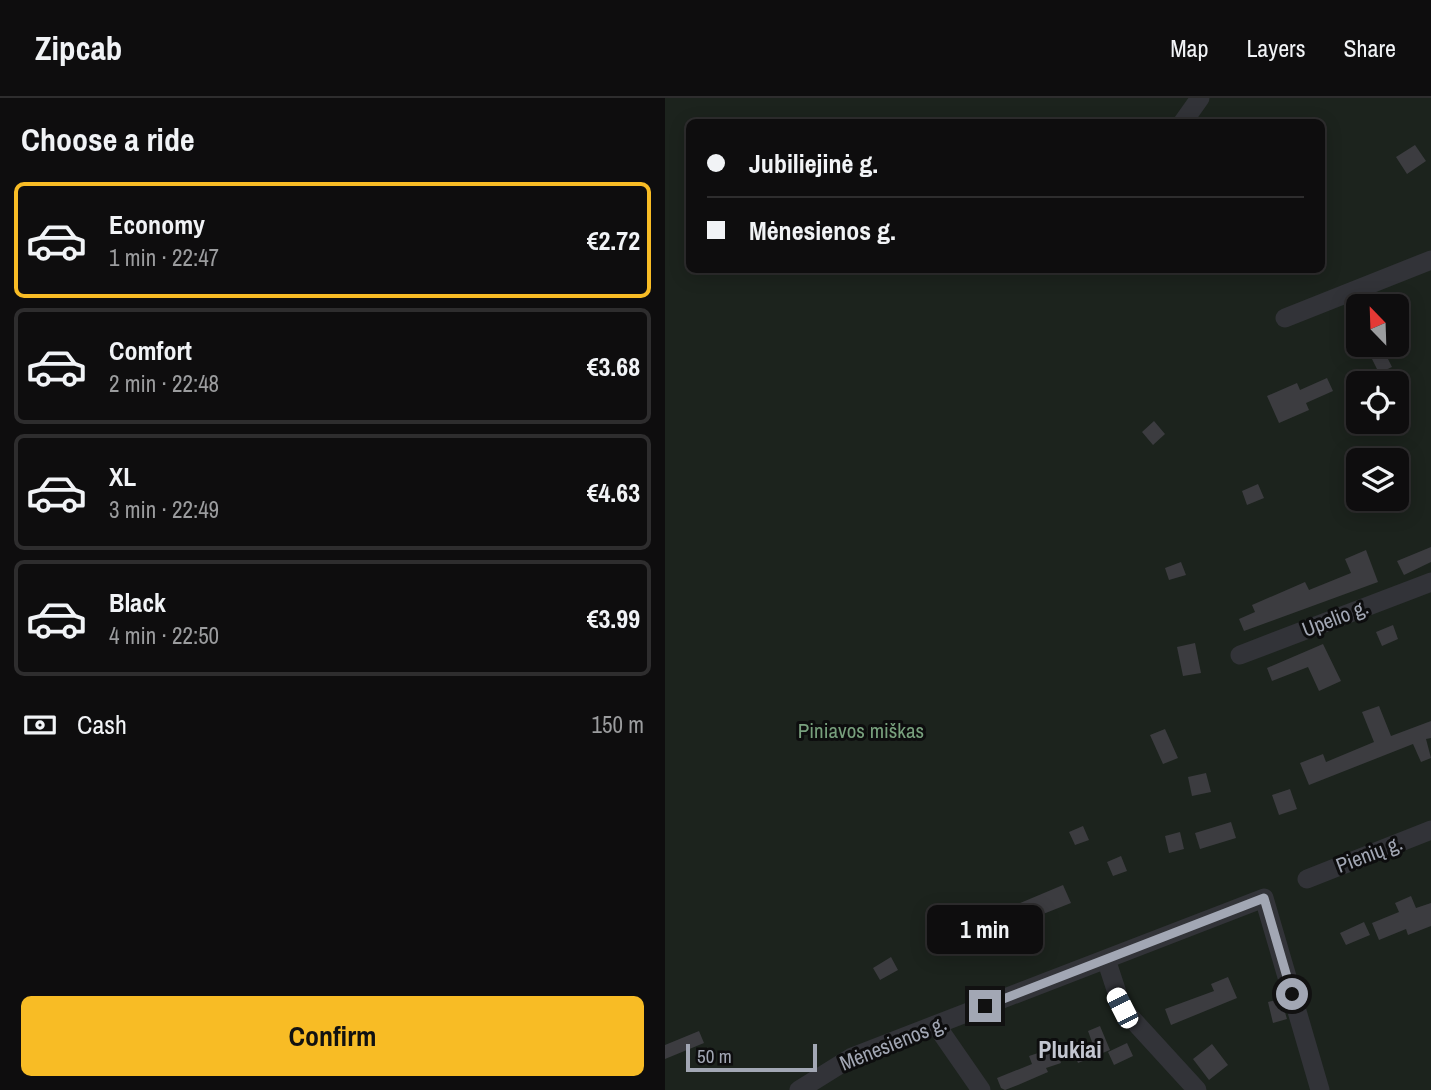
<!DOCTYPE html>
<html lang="en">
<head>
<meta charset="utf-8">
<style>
  body { margin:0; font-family:"Archivo Narrow",sans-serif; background:#1c1b1c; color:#f1f3f6; height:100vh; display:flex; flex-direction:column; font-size:26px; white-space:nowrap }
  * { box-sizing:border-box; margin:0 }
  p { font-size:23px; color:#9b9c9e }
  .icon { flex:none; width:38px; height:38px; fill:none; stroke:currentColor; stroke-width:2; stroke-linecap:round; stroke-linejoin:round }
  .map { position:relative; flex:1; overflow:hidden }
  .sheet { display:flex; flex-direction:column; background:#0e0d0e; width:665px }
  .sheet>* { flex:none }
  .guide { position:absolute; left:21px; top:21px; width:639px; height:154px; border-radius:10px; box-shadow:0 4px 18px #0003,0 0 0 2px #2e2d2e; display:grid; align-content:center; height:154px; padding:0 21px; background:#0e0d0e }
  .needle { width:46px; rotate:337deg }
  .buttons { position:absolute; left:681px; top:196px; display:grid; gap:14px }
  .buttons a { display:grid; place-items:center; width:63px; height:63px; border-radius:10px; background:#0e0d0e; box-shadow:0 4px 18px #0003,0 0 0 2px #2e2d2e; font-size:35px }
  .scale { position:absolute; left:21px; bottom:18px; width:131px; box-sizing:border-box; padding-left:7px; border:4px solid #a2a7b4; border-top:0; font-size:19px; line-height:24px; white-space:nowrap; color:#a2a7b4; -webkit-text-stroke:5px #0d0d0e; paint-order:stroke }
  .end { position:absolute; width:32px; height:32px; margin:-16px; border:9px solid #a2a7b4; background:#111; box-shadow:0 0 0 4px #111 }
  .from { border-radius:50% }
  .bubble { position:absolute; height:49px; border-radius:10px; background:#0e0d0e; box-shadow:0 4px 18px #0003,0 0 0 2px #2e2d2e; font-size:23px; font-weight:800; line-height:49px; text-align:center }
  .car { position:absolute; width:21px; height:42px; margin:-21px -10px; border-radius:9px; box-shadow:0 0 5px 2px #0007; background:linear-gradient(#fff 24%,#345 0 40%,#fff 0 76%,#345 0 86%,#fff 0) }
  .guide b { display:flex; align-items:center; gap:24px; height:66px; font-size:26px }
  .guide b+b { border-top:2px solid #2e2d2e }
  .guide i { width:18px; height:18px; background:#f1f3f6 }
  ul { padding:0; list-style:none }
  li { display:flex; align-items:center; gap:21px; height:116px; margin:0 14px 10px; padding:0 7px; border:4px solid #2e2d2e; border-radius:10px }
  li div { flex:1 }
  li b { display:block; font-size:26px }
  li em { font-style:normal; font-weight:800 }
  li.current { border-color:#f8bc25 }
  li>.icon { width:63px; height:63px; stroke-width:1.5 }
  h2 { padding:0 21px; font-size:32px; line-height:84px }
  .pay { display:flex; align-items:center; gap:18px; height:77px; padding:0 21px; font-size:26px }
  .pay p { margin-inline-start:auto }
  .primary-button { display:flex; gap:14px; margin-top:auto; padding:14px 21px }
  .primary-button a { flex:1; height:80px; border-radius:10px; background:#f8bc25; color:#111; font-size:28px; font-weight:800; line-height:80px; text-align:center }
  header { display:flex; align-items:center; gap:42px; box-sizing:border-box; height:98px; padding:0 35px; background:#0e0d0e; border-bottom:2px solid #2e2d2e }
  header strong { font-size:33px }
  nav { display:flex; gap:38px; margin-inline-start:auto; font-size:24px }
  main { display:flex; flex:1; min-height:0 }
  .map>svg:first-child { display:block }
  .green { fill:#1c231d; fill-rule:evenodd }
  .building { fill:#3c3c40 }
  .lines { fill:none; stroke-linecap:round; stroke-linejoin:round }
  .street { stroke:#323338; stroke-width:19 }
  .route { stroke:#a2a7b4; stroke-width:9 }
  .labels { text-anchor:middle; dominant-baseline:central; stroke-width:6; stroke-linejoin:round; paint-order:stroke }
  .street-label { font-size:21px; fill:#a2a7b4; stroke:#0d0d0e }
  .park-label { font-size:21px; fill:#78a07d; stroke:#0d0d0e }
  .quarter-label { font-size:24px; font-weight:bold; fill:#c3c6d0; stroke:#0d0d0e }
</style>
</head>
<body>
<header>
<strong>Zipcab</strong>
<nav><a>Map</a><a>Layers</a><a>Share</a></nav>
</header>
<main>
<section class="sheet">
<h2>Choose a ride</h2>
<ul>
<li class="current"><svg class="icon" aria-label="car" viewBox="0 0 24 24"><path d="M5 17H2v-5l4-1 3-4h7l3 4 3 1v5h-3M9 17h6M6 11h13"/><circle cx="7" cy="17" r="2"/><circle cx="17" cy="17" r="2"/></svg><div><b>Economy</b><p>1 min · 22:47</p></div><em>€2.72</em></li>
<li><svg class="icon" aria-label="car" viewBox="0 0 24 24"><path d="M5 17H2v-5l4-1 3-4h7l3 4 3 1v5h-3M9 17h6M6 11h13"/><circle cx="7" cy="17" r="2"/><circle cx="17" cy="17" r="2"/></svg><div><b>Comfort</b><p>2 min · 22:48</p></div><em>€3.68</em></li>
<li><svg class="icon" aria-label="car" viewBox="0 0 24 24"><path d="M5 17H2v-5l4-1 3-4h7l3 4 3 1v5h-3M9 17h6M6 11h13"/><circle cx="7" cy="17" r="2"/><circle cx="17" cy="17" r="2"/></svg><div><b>XL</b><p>3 min · 22:49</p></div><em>€4.63</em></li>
<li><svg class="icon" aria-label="car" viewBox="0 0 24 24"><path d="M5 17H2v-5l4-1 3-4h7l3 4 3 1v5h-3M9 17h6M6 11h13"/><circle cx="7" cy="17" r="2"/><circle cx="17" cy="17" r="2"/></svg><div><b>Black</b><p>4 min · 22:50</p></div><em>€3.99</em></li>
</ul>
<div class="pay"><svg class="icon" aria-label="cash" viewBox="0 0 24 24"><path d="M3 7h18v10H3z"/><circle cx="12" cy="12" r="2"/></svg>Cash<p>150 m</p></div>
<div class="primary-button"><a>Confirm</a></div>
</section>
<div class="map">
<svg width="766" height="992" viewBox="0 0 766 992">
  <rect width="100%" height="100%" fill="#121113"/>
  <!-- green -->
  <path class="green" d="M0 0H766V992H0ZM24 24H656V172H24ZM693 208H732V247H693ZM693 285H732V324H693ZM693 362H732V401H693Z"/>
  <!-- building -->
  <path class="building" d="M750 47 761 63 742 76 731 59Z
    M720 255 727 269 714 275 707 261Z
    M662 280 668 293 641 305 644 312 614 325 602 298 632 285 635 292Z
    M489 323 500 336 488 347 477 334Z
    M593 386 599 400 582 407 577 393Z
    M766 449V464L739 477 732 463Z
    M701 452 713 484 579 533 574 521 590 514 587 507 640 484 644 492 686 475 680 461Z
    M516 464 521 477 504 482 500 470Z
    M728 527 733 541 717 548 711 534Z
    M530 545 536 575 518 578 512 549Z
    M658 546 676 583 654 593 643 569 607 583 602 570Z
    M714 608 726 638 766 623V640L761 641 766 660 756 664 748 646 644 687 635 665 658 656 661 664 709 644 697 614Z
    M500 631 513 660 498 666 485 637Z
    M541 675 546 694 527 698 523 679Z
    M625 691 632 711 614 717 607 697Z
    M566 724 571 740 535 751 530 735Z
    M418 728 424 742 410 747 404 734Z
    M515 734 519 751 504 755 500 738Z
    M456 758 462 773 448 778 442 764Z
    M398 787 406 805 368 820 366 816 332 829 327 817Z
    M746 798 751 810 766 805V828L743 837 741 831 714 842 707 825 734 814 730 805Z
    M305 811 317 827 300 839 288 822Z
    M699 824 705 837 681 847 675 835Z
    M226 859 233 872 215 882 208 870Z
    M563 879 572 900 506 927 500 911 549 893 546 886Z
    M616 901 622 921 608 925 603 904Z
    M435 928 445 952 413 965 408 952 427 944 423 933Z
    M34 933 39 945 0 961V947Z
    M462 945 468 958 449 967 443 954Z
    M547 946 563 967 544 982 528 961Z
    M391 949 396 965 381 970 383 974 353 987 340 992 336 990 332 980 367 966 364 958Z"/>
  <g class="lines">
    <!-- street -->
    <path class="street" d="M518 24 535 0
      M620 220 766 162
      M575 557 766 484
      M642 781 766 732
      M441 861 457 910 532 992
      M271 927 316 992
      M134 992 187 959 599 800 655 992"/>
  </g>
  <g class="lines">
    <!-- route -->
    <path class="route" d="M320 908 599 800 627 896"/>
  </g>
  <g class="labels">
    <!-- street labels -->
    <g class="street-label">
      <text transform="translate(670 520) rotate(-21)">Upelio g.</text>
      <text transform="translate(704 756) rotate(-21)">Pienių g.</text>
      <text transform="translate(228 945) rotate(-22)">Mėnesienos g.</text>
    </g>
    <!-- park labels -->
    <g class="park-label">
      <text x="196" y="632">Piniavos miškas</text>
    </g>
    <!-- quarter labels -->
    <g class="quarter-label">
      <text x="405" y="951">Plukiai</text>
    </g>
  </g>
</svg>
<div class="buttons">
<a><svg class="needle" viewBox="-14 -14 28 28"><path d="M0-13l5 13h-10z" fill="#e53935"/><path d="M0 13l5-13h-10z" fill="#9b9c9e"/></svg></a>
<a><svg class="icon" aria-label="locate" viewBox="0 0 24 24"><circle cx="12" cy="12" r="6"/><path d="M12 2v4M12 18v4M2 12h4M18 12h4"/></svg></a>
<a><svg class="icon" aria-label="layers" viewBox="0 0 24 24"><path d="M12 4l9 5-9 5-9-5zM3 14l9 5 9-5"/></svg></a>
</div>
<div class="scale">50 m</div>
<i class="end from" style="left:627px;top:896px"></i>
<i class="end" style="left:320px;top:908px"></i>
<div class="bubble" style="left:262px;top:807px;width:116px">1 min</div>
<i class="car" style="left:457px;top:910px;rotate:333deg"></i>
<div class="guide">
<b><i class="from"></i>Jubiliejinė g.</b>
<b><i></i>Mėnesienos g.</b>
</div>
</div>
</main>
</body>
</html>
